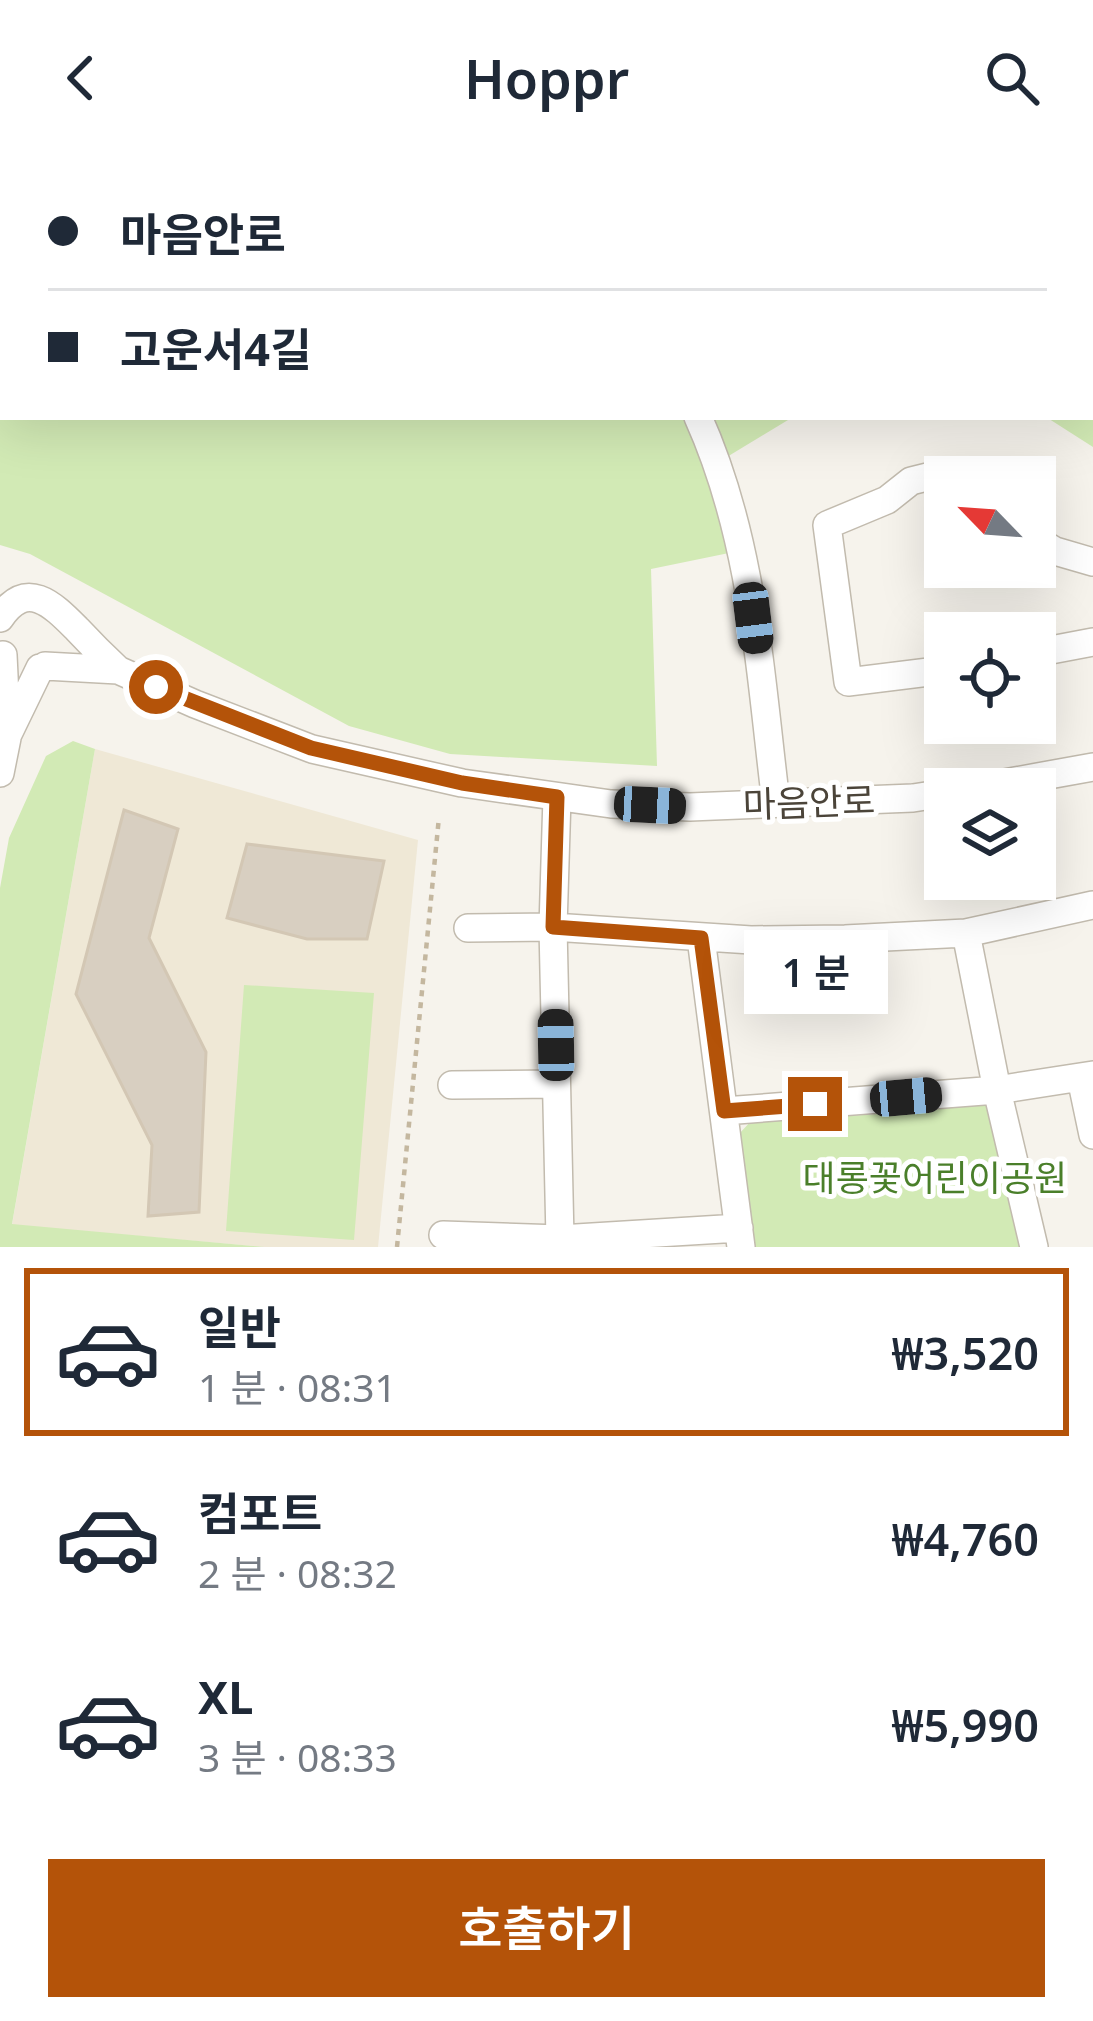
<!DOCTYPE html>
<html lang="ko">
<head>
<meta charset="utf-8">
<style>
  body { margin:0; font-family:"Noto Sans","Noto Sans KR",sans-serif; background:#f2f2f3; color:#1f2937; height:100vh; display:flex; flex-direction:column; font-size:45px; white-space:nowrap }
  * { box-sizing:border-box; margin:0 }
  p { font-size:39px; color:#747a83 }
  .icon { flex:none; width:66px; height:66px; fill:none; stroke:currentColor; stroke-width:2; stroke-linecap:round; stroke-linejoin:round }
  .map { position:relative; height:1091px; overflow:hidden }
  .panel { display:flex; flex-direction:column; background:#fff; flex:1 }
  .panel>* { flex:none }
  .banner { position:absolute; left:0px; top:0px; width:1095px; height:264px; box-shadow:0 12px 48px #0002; display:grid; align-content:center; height:264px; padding:0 48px; background:#fff }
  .needle { width:78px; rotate:295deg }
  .buttons { position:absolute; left:924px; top:300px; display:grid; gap:24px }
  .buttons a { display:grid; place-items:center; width:132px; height:132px; border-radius:0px; background:#fff; box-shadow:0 12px 48px #0002; font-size:60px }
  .end { position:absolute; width:54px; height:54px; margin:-27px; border:15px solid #b45309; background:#fff; box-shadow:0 0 0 6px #fff }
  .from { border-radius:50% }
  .bubble { position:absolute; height:84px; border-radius:0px; background:#fff; box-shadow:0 12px 48px #0002; font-size:39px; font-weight:600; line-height:84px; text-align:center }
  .car { position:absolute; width:36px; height:72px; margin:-36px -18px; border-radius:15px; box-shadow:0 0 9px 3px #0007; background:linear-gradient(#222 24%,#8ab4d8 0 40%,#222 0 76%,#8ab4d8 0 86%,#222 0) }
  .banner b { display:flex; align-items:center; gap:42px; height:114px; font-size:45px }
  .banner b+b { border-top:3px solid #e0e1e3 }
  .banner i { width:30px; height:30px; background:#1f2937 }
  ul { padding:21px 0 0; list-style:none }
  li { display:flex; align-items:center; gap:36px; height:168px; margin:0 24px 18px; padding:0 24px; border:6px solid transparent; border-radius:0px }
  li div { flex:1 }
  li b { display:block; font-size:45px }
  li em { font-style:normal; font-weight:600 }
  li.current { border-color:#b45309 }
  li>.icon { width:108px; height:108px; stroke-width:1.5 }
  .button { display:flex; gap:24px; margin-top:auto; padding:24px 48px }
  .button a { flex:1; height:138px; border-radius:0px; background:#b45309; color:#fff; font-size:48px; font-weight:600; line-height:138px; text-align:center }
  header { display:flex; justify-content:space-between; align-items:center; height:156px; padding:0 48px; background:#fff; font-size:54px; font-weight:600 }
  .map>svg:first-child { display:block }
  .education { fill:#efe8d6 }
  .green { fill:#d2eab5 }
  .building { fill:#d8cfc1; stroke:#d3c7b4; stroke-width:3 }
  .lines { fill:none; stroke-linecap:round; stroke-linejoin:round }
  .minor-casing { stroke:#c2bbae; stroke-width:30 }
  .path { stroke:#c4b79f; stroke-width:4.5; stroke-dasharray:6 6; stroke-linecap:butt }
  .minor { stroke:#fff; stroke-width:27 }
  .route { stroke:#b45309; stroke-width:15 }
  .labels { text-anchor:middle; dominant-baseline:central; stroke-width:10; stroke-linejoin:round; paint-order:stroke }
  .street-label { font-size:36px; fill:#4b4439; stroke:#fff }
  .park-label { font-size:36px; fill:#4a7f2a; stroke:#fff }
</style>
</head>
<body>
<header><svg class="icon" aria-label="back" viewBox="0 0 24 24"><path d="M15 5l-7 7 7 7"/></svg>Hoppr<svg class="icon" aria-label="search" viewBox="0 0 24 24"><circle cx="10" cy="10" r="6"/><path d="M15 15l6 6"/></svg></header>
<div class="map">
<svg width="1093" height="1091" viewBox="0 0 1093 1091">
  <rect width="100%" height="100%" fill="#f6f3ec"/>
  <!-- education -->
  <path class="education" d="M95 593 418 684 378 1091H264L12 1069Z"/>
  <!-- green -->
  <path class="green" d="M0 0H1093V291L1046 261H1092V3H3V261H793L712 310 729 397 651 413 657 610 450 598 349 570 30 398 0 389Z
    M73 585 95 593 12 1068 264 1091H0V732L9 682 46 600Z
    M244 829 374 837 354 1084 226 1075Z
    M983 947 997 958 1021 1091H754L739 978 752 964 865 959Z"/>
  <!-- building -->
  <path class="building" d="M124 654 178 673 149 782 206 896 199 1056 148 1060 152 989 76 838Z
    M247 688 384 705 367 783H307L227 762Z"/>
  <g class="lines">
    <defs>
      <path id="minor" d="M420 0 426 3
        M698 261C753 383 760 516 776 647
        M945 326 927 321 911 325 887 344 827 369 848 526 945 514
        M1035 383 1055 395 1093 406
        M0 462C27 422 53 449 77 473 90 487 104 501 118 514
        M1035 497 1093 486
        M45 510 118 514 195 548 312 593 462 627 611 648 690 651 913 642 945 637
        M8 578 40 512
        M0 617 7 582 3 499
        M971 633 1093 611
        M557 641 553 771 560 1083
        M468 772 553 771 751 784 845 783 966 777 1093 749
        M966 777 997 934 1034 1091
        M701 782 741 1091
        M1081 922 1093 979
        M452 929 556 928
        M724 955 997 934 1093 919
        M443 1079 560 1083 739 1072"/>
    </defs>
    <!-- minor casing -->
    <use href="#minor" class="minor-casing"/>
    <!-- path -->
    <path class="path" d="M397 1091 439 661"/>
    <!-- minor -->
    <use href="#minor" class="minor"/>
  </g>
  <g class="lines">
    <!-- route -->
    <path class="route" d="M156 531 311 592 462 627 557 641 553 771 701 782 724 955 815 948"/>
  </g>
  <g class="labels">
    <!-- street labels -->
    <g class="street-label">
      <text transform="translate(809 646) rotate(-2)">마음안로</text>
    </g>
    <!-- park labels -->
    <g class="park-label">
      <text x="935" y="1021">대롱꽃어린이공원</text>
    </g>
  </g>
</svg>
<div class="buttons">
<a><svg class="needle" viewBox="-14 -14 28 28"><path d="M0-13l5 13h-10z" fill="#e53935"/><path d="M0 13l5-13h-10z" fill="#747a83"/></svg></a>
<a><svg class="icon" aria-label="locate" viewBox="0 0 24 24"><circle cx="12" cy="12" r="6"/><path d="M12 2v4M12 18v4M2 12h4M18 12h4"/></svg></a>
<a><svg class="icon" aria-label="layers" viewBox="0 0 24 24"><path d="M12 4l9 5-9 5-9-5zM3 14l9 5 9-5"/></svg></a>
</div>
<i class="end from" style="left:156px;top:531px"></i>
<i class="end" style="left:815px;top:948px"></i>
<div class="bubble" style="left:744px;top:774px;width:144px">1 분</div>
<i class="car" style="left:753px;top:462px;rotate:173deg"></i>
<i class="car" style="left:650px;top:649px;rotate:93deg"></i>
<i class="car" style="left:556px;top:889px;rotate:359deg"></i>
<i class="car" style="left:906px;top:941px;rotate:85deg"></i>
<div class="banner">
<b><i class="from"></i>마음안로</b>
<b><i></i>고운서4길</b>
</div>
</div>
<section class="panel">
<ul>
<li class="current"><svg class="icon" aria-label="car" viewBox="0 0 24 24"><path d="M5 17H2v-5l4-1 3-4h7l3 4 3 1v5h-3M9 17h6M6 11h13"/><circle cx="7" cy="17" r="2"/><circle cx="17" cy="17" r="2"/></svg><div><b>일반</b><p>1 분 · 08:31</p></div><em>₩3,520</em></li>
<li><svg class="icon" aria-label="car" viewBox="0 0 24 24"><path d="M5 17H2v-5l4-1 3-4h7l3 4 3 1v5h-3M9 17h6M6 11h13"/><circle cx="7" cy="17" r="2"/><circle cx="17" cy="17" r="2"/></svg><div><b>컴포트</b><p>2 분 · 08:32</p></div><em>₩4,760</em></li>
<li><svg class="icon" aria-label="car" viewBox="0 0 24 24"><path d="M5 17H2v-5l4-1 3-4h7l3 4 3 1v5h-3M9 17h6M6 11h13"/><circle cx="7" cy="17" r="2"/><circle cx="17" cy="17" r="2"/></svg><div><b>XL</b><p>3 분 · 08:33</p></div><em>₩5,990</em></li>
</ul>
<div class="button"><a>호출하기</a></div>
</section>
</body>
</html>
